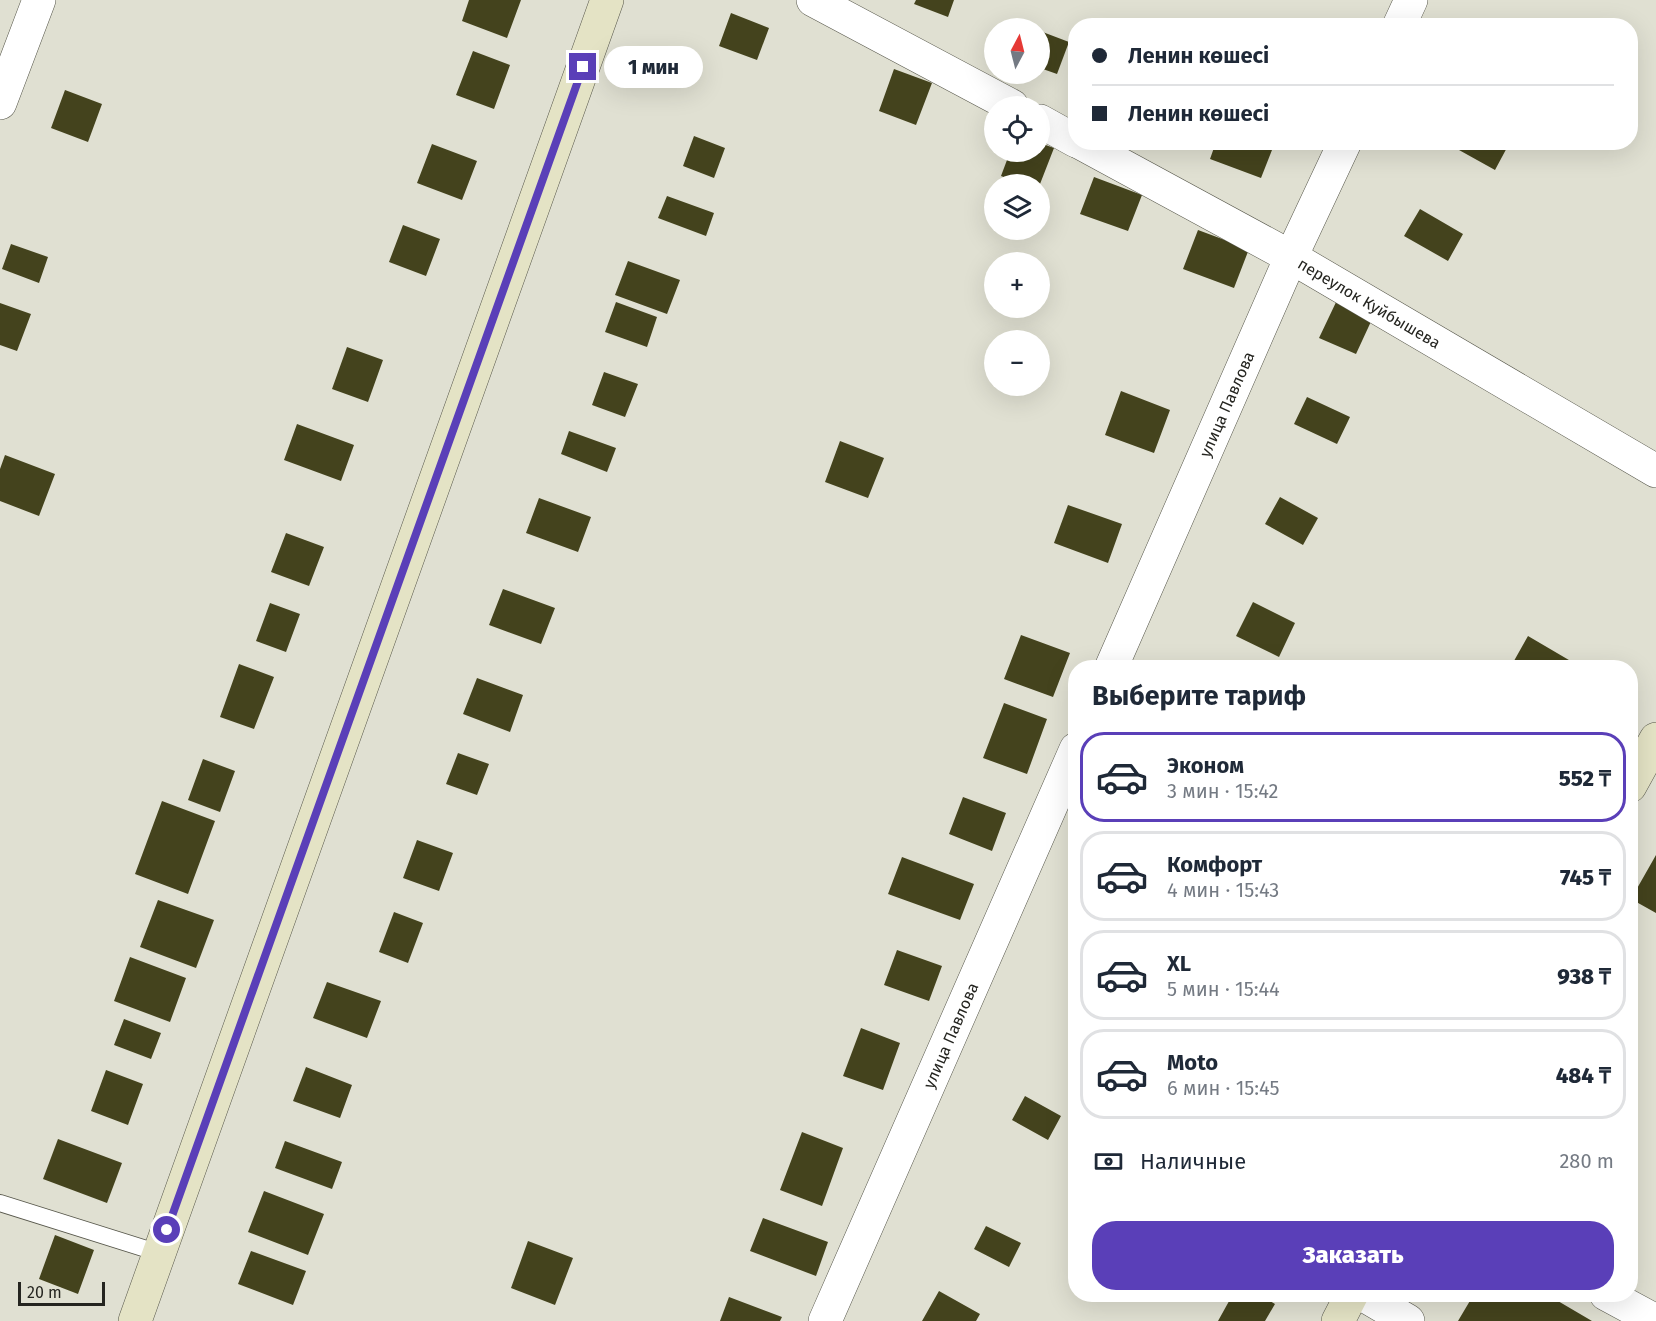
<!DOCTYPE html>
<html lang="ru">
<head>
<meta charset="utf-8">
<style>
  body { margin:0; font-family:"Fira Sans",sans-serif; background:#f6f6f7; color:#1f2937; height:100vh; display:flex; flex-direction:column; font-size:22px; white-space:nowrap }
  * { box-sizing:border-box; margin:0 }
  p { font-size:20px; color:#747a83 }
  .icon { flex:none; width:33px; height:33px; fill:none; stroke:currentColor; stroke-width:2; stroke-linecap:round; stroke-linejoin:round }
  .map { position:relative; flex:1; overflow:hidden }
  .details { position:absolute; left:1068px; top:660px; width:570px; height:642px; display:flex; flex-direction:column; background:#fff; border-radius:24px; box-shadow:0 6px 24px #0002 }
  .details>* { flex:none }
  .guide { position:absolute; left:1068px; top:18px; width:570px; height:132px; border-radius:24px; box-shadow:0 6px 24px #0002; display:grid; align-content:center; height:132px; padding:0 24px; background:#fff }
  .needle { width:39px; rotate:7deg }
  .fabs { position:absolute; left:984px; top:18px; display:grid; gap:12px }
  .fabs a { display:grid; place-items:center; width:66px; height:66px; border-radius:50%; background:#fff; box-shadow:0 6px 24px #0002; font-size:30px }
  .scale { position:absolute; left:18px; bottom:15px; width:87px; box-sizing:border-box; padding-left:6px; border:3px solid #252520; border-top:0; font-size:16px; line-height:21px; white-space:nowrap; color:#252520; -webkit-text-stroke:4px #e0e0d2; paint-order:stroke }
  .end { position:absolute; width:27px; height:27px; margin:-14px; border:8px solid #5a3fb8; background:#fff; box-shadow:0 0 0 3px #fff }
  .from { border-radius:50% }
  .bubble { position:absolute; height:42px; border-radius:21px; background:#fff; box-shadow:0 6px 24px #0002; font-size:20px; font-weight:800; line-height:42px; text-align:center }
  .guide b { display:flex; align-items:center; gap:21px; height:57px; font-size:22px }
  .guide b+b { border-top:2px solid #e0e1e3 }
  .guide i { width:15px; height:15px; background:#1f2937 }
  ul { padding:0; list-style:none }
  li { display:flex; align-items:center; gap:18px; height:90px; margin:0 12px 9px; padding:0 12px; border:3px solid #e0e1e3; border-radius:24px }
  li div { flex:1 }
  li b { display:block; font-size:22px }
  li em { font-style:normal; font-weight:800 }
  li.on { border-color:#5a3fb8 }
  li>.icon { width:54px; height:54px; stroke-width:1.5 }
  h2 { padding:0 24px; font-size:27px; line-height:72px }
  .pay { display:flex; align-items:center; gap:15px; height:66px; padding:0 24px; font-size:22px }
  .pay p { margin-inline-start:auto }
  .action { display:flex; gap:12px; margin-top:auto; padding:12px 24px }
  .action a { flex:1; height:69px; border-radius:24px; background:#5a3fb8; color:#fff; font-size:24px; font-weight:800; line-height:69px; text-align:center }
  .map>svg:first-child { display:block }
  .building { fill:#44431d }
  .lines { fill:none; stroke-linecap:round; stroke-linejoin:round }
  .lane-casing { stroke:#57574b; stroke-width:18 }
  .street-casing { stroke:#57574b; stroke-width:34 }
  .secondary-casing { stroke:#57574b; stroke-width:34 }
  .lane { stroke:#fff; stroke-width:16 }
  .street { stroke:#fff; stroke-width:33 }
  .secondary { stroke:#e4e3c5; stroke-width:33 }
  .route { stroke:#5a3fb8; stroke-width:8 }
  .labels { text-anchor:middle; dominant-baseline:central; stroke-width:6; stroke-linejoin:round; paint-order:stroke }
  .street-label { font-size:16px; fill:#252520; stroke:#e0e0d2 }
</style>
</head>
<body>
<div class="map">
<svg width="1656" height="1321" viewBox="0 0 1656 1321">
  <rect width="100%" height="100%" fill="#e0e0d2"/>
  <!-- building -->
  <path class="building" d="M469 0H521L507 38 462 21Z
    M916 0H954L948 17 914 4Z
    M731 13 769 28 757 60 719 46Z
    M1040 31 1069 42 1057 74 1040 68Z
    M473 51 510 65 494 109 456 95Z
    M894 69 932 83 916 125 879 111Z
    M65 90 102 104 88 142 51 128Z
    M694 136 725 148 714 178 683 166Z
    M1216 142H1252L1272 150 1261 178 1210 159Z
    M1451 142H1510L1495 170 1450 145Z
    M1040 143 1054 148 1040 184H1022L1001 176 1010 152H1040Z
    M432 144 477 161 462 200 417 183Z
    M1094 177 1142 195 1128 231 1080 214Z
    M667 196 714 213 706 236 658 218Z
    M1420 209 1463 234 1448 261 1404 236Z
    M403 225 440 239 426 276 389 262Z
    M1198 230 1249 249 1234 288 1183 269Z
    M11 244 48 257 39 283 2 269Z
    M628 261 680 280 667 314 615 295Z
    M1338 298 1374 315 1356 354 1319 338Z
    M616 302 657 317 647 347 605 332Z
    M0 303 31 314 17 351 0 345Z
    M347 347 383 360 368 402 332 389Z
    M604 372 638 384 625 417 592 405Z
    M1121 391 1170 410 1154 453 1105 435Z
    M1307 397 1350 417 1337 444 1294 424Z
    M297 424 354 445 341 481 284 460Z
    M569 431 616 448 607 472 561 454Z
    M840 441 884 458 868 498 825 482Z
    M5 455 55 474 39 516 0 501V469Z
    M1280 497 1318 518 1303 545 1265 524Z
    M539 498 591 517 578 552 526 533Z
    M1068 505 1122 524 1108 563 1054 543Z
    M286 533 324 547 309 586 271 572Z
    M503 589 555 608 541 644 489 625Z
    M1253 602 1295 623 1279 657 1236 636Z
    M270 603 300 614 286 652 256 641Z
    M1021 635 1070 653 1053 697 1004 679Z
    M1528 636 1574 663 1572 668H1510Z
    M239 664 274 677 254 729 220 717Z
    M477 678 523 695 510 732 463 714Z
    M1004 703 1047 719 1027 774 983 758Z
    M458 753 489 764 477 795 446 784Z
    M203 759 235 771 220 812 188 800Z
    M963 797 1006 813 992 851 949 834Z
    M162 801 215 821 188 894 135 874Z
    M417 840 453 853 439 891 403 878Z
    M1656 855V913L1631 899Z
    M902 857 974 884 960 920 888 894Z
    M158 900 214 920 196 968 140 947Z
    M394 912 423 923 408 963 379 952Z
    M897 950 942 966 929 1001 884 985Z
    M130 957 186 978 170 1022 114 1001Z
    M327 982 381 1001 367 1038 313 1018Z
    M124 1019 161 1033 151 1059 114 1045Z
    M861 1028 900 1043 883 1090 843 1076Z
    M306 1067 352 1085 340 1118 293 1101Z
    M106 1070 143 1084 128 1125 91 1111Z
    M1025 1096 1061 1116 1048 1140 1012 1120Z
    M802 1132 843 1148 822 1206 780 1190Z
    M58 1139 122 1163 107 1203 43 1179Z
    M285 1141 342 1162 332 1189 275 1168Z
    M264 1191 324 1214 308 1255 248 1232Z
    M763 1218 828 1242 816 1276 750 1251Z
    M986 1226 1021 1243 1009 1267 974 1249Z
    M55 1235 94 1250 78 1294 39 1279Z
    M528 1241 573 1258 555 1305 511 1288Z
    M251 1251 306 1271 293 1305 238 1284Z
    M939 1291 980 1314 976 1321H922Z
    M1233 1294H1259L1275 1304 1265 1321H1218Z
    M1474 1294H1546L1592 1321H1458Z
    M729 1297 782 1317 780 1321H720Z"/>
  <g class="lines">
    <defs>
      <path id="lane" d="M0 1203 159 1253"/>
      <g id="street">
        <path d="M813 0 1012 106"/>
        <path d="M1399 26 1411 0"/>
        <path d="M0 103 39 0"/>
        <path d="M1040 121 1076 141"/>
        <path id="s1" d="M1079 142 1291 257 1656 471"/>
        <path id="s2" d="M1111 668 1291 257 1345 142"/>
        <path d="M1362 1294 1408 1321"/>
        <path d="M1606 1294 1656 1321"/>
        <path id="s3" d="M825 1321 1076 749"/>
      </g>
      <path id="secondary" d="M1630 786 1656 739
        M135 1321 607 0
        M1338 1321 1352 1294"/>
    </defs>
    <!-- lane casing -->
    <use href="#lane" class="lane-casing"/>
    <!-- street casing -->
    <use href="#street" class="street-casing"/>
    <!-- secondary casing -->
    <use href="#secondary" class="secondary-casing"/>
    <!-- lane -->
    <use href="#lane" class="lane"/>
    <!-- street -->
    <use href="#street" class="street"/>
    <!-- secondary -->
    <use href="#secondary" class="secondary"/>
  </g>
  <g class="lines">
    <!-- route -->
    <path class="route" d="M167 1230 583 67"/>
  </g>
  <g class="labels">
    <!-- street labels -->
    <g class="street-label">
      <text stroke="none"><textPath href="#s1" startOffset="332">переулок Куйбышева</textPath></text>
      <text stroke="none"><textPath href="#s2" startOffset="288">улица Павлова</textPath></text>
      <text stroke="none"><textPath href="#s3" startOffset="312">улица Павлова</textPath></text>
    </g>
  </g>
</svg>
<div class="fabs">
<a><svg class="needle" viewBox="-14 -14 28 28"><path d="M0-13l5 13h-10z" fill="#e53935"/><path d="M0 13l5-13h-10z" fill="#747a83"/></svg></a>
<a><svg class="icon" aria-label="locate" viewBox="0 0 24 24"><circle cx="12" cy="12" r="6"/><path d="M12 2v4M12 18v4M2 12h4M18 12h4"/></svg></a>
<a><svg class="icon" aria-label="layers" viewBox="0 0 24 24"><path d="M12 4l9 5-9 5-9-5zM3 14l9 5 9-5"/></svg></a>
<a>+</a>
<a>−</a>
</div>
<div class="scale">20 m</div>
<i class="end from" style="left:167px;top:1230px"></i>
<i class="end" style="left:583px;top:67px"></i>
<div class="bubble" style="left:604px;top:46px;width:99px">1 мин</div>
<div class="guide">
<b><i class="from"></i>Ленин көшесі</b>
<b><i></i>Ленин көшесі</b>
</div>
<section class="details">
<h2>Выберите тариф</h2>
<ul>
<li class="on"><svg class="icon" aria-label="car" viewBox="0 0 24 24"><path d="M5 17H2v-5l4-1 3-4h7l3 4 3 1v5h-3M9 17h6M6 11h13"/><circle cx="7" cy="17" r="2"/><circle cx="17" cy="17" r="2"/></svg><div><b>Эконом</b><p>3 мин · 15:42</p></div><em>552 ₸</em></li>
<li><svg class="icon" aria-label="car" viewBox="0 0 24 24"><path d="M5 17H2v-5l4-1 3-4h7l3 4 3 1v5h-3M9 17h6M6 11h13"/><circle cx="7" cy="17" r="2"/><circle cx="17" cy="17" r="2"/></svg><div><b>Комфорт</b><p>4 мин · 15:43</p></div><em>745 ₸</em></li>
<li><svg class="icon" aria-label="car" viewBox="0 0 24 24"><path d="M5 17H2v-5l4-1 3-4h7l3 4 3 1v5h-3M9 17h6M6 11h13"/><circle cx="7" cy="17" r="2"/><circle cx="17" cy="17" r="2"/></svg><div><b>XL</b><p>5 мин · 15:44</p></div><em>938 ₸</em></li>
<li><svg class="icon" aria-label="car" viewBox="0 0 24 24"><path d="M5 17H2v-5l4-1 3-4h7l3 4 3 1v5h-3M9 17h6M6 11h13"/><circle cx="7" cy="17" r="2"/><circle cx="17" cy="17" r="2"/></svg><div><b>Moto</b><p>6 мин · 15:45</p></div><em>484 ₸</em></li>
</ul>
<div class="pay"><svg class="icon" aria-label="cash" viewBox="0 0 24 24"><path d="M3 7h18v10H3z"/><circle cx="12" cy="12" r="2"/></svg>Наличные<p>280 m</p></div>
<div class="action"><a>Заказать</a></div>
</section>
</div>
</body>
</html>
